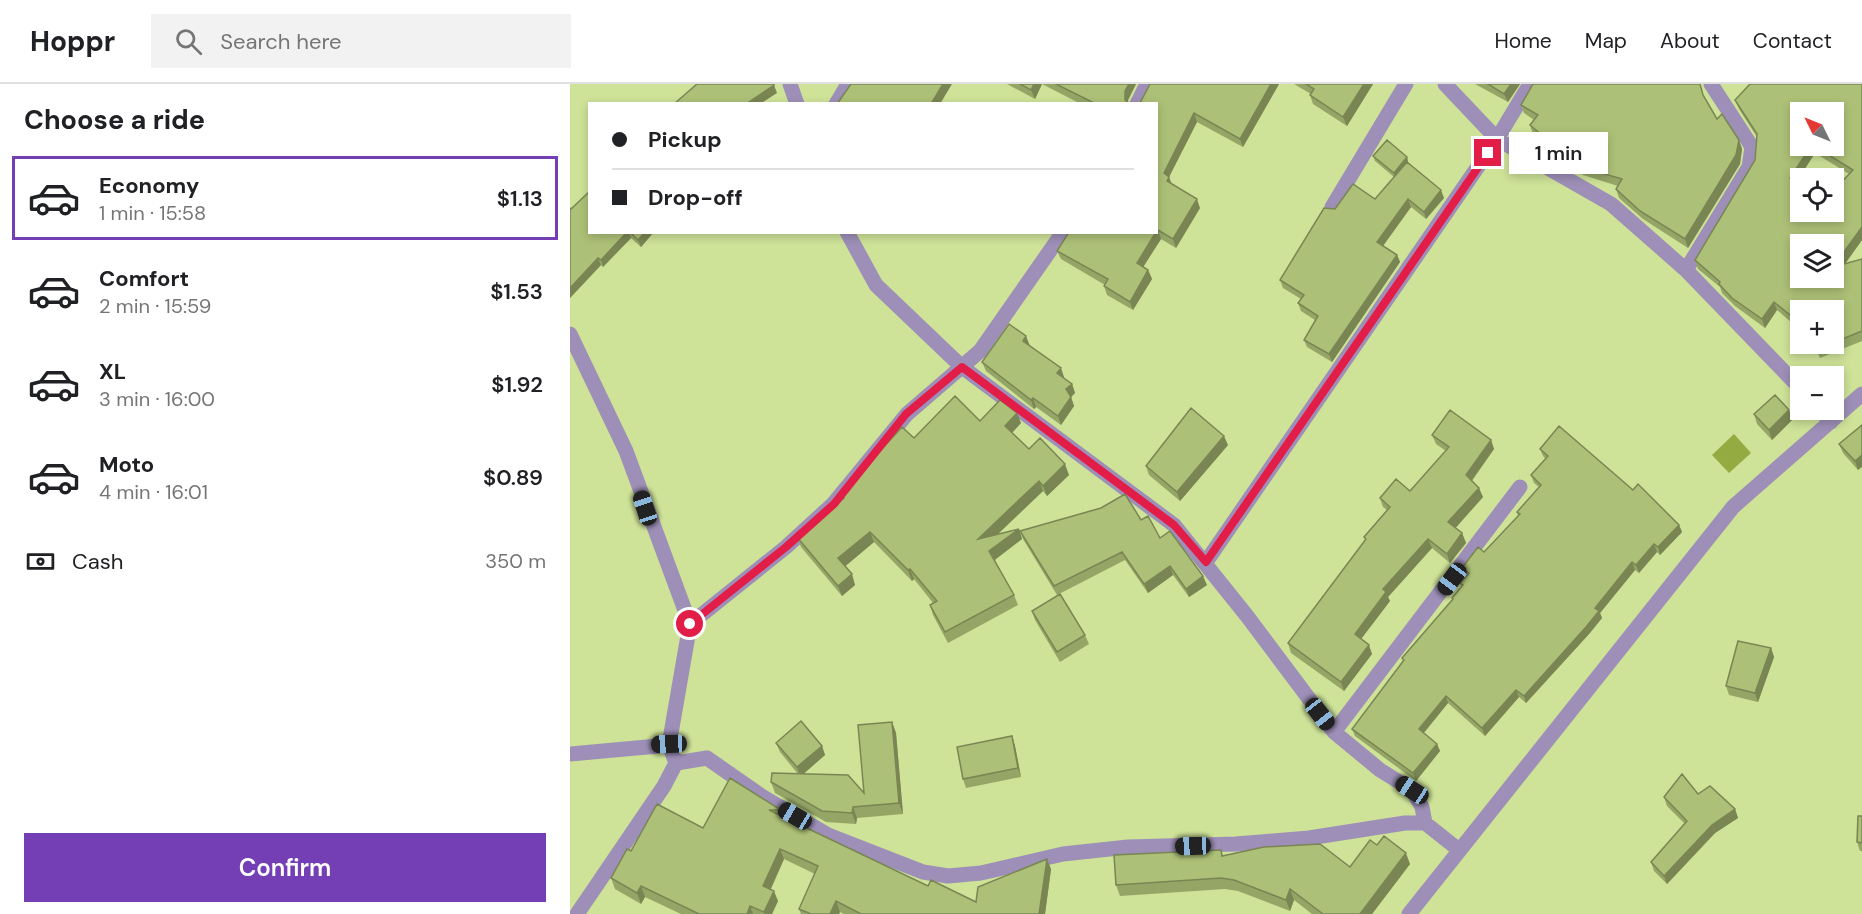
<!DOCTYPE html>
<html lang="en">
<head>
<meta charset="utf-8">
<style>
  body { margin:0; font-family:"DM Sans",sans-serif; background:#f2f2f2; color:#202124; height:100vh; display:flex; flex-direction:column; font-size:22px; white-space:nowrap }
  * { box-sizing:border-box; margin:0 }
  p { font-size:20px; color:#757577 }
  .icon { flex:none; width:33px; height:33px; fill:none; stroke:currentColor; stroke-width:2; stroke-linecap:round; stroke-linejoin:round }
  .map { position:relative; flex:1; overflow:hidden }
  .drawer { display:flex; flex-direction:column; background:#fff; width:570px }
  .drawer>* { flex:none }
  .guide { position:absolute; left:18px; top:18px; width:570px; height:132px; border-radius:0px; box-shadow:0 3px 9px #0003; display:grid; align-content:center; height:132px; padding:0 24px; background:#fff }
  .needle { width:39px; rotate:313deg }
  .buttons { position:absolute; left:1220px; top:18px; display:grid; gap:12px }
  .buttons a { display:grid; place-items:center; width:54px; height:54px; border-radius:0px; background:#fff; box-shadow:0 3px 9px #0003; font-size:30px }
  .end { position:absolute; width:27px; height:27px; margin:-14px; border:8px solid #e11d48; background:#fff; box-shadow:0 0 0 3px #fff }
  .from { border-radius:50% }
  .bubble { position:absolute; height:42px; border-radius:0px; background:#fff; box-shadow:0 3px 9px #0003; font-size:20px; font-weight:600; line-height:42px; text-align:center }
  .car { position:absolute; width:18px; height:36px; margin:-18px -9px; border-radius:8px; box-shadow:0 0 4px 2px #0007; background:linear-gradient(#222 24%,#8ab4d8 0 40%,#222 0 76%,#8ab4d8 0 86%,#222 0) }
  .guide b { display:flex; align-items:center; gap:21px; height:57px; font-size:22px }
  .guide b+b { border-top:2px solid #e0e0e0 }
  .guide i { width:15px; height:15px; background:#202124 }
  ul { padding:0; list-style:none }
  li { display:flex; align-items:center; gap:18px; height:84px; margin:0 12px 9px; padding:0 12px; border:3px solid transparent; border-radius:0px }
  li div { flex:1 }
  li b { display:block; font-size:22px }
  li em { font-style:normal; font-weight:600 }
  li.active { border-color:#743fb5 }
  li>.icon { width:54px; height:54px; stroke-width:1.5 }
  h2 { padding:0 24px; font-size:27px; line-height:72px }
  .pay { display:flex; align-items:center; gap:15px; height:66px; padding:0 24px; font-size:22px }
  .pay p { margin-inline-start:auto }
  .action { display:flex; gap:12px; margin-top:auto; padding:12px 24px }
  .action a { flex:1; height:69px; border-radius:0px; background:#743fb5; color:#fff; font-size:24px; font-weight:600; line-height:69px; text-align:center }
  header { display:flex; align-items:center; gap:36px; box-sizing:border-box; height:84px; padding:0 30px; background:#fff; border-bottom:2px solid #e0e0e0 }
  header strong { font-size:28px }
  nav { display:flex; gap:33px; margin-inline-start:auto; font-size:21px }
  .search { width:420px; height:54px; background:#f2f2f2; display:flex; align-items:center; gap:15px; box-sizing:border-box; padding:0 21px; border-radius:0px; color:#757577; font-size:22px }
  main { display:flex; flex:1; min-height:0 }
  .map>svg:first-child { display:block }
  .water { fill:#93ab41 }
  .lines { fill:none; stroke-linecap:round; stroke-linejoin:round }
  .minor { stroke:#9d8fb7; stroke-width:15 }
  .wall { fill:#95a566; fill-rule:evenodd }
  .shaded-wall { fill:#798653 }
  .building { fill:#adc077; stroke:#798653; stroke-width:1.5; fill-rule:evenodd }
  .route { stroke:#e11d48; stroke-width:8 }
</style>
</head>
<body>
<header>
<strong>Hoppr</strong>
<div class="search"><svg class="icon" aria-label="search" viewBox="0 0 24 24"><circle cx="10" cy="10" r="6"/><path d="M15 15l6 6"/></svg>Search here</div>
<nav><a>Home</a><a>Map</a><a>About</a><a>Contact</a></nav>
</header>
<main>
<section class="drawer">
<h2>Choose a ride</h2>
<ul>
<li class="active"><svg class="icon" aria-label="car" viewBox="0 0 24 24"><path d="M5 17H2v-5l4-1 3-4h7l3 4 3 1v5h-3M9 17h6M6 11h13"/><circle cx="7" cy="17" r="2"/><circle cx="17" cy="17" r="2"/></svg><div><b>Economy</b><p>1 min · 15:58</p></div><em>$1.13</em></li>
<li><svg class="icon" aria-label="car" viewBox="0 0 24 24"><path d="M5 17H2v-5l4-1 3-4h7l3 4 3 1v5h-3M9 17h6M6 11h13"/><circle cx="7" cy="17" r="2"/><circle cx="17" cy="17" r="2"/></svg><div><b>Comfort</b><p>2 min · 15:59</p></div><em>$1.53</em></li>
<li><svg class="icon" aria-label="car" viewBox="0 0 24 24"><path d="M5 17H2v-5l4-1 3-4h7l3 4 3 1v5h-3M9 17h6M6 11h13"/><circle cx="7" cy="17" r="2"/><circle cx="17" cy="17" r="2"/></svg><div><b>XL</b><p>3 min · 16:00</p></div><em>$1.92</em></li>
<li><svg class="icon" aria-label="car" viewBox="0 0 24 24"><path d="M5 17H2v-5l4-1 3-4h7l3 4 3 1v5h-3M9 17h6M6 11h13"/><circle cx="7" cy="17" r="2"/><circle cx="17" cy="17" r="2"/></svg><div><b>Moto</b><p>4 min · 16:01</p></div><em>$0.89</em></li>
</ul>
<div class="pay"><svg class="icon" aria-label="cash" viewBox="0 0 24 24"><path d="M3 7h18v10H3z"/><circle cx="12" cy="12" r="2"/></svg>Cash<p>350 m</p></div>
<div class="action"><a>Confirm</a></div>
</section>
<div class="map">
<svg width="1292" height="830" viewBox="0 0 1292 830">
  <rect width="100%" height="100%" fill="#cee298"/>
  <!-- water -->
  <path class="water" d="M1164 350 1181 369 1159 389 1142 371Z"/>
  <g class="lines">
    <!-- minor -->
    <path class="minor" d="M220 0 227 20
      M875 0 927 55 1041 120 1116 186 1230 304
      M266 20 278 0
      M567 20 577 0
      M762 123 836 0
      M277 148 306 201 392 283 604 441 677 532 764 648 810 686 842 706 852 723 855 739
      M1116 186 1179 83 1182 63 1141 0
      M0 250 56 367 120 540
      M1250 326 1261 338
      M636 478 927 55 960 0
      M764 648 950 403
      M99 661 120 540 216 463 263 420 337 330 410 267 493 148
      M0 670 99 661 106 679 94 702 7 830
      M106 679 137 674 193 713 258 751 353 788 378 792 411 789 493 770 558 763 666 760 739 754 835 739H855L889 766
      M839 830 1163 423 1292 310"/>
  </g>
  <!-- wall -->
  <path class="wall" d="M437 0H566L558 16 559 20H511L472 0 465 15Z
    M580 0H709L673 63 627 38 599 93 602 100 630 124 606 164 591 155 573 183 578 186 582 195 563 226 537 211 534 202 535 201 491 175 487 167 586 148 570 19Z
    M724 0H803L777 42 743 20 740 11 741 10Z
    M905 0H950L938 18Z
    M1292 0V156L1275 180 1292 175V257L1250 274 1244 260H1263V226H1230V246L1207 226 1195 244 1165 222 1152 209 1150 203 1128 185 1125 176 1185 76 1187 53 1169 25 1165 16ZM1263 28V62H1230ZM1245 69 1279 90 1263 128H1230L1226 99Z
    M1134 13 1147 35 1169 56 1172 65 1170 80 1118 164 1073 135 1049 114 1046 105 1048 102 1013 91 963 50 960 41 964 36 954 29 951 21Z
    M803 72 837 73 838 78 874 114 856 135 841 123 813 162 827 171 830 178 762 278 737 263 734 256 745 236 731 227 728 219 731 215 713 204 710 196 765 125 805 115 824 93 805 77Z
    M0 124 20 148 83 149 71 163 61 154 33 183 31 181 0 214Z
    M460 262 494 293V294L502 300 505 309 501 313 504 322 491 341 466 323 464 325 416 287 412 278Z
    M1184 330 1223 335 1202 356 1187 340Z
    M410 337 451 339 442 349 459 365 499 391 477 412 473 407 428 450 449 445 452 455 425 476 444 511 448 521 378 559 363 531 360 521 363 519 344 495 342 497 304 458 275 482 285 501 272 512 231 463 227 453 272 415 271 411 344 354Z
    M1292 341 1288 386 1273 369 1269 360Z
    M862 351 921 356 924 365 902 397 913 413 885 444 892 449 896 459 880 479 862 464 818 513 820 517 791 555 802 570 774 607 721 569 718 559 795 456 794 453 817 426 813 423 810 414 840 407 876 367 866 360Z
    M658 361 610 417 579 391 576 382Z
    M970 365 1063 406 1109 441 1112 448 1090 471 1087 468 1069 489 1065 486 1030 529 1032 534 1019 550 956 619 949 613 915 652 878 619 854 649 867 660 870 667 846 697 785 652 782 645 833 578 832 574 883 516 882 514 891 503 890 499 896 492 892 484 914 468 948 432 947 428 969 403 964 399 961 391 976 375 973 372Z
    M571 436 590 454 637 501 619 513 603 491 578 509 555 476 487 511 453 455 450 447Z
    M462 527 515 551 519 560 490 578 465 536Z
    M1201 564 1204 573 1188 618 1159 611 1156 602Z
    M322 638 326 649 333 730 287 734 286 740 256 738 205 709 201 698 228 690 210 668 206 659 252 662 255 671 233 690 294 709Z
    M442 652 445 662 451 693 396 704 393 695Z
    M160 694 211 726 213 733 358 802 406 818 481 785 475 830H274L270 828 269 830H231L229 825 245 790 214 775 201 805 208 817 202 830H111L75 813 71 820 45 805 41 794 61 767 133 744Z
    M1128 710 1165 725 1168 734 1145 749 1097 800 1084 787 1081 778 1115 740 1097 722 1094 713Z
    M1292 732V767H1290L1287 758Z
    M807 761 840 780 802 830H742L724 816 720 827 668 807 655 805 550 812 546 801 651 766 653 772 780 783Z"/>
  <!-- shaded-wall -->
  <path class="shaded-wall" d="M373 0H382L370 20H361Z
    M464 0H472L465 15 461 6Z
    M559 0H566L558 16V20L555 16V7Z
    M701 0H709L673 63 670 55Z
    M794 0H803L777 42 773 33Z
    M941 0H950L938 18 934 10Z
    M204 1 207 9 190 20H176Z
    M624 29 627 38 599 93 602 102 600 106 594 89Z
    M1169 56 1172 65 1170 80 1118 164 1115 155Z
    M1241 62H1242L1245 69 1223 103 1220 94Z
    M837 73 838 78 825 94 824 89Z
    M871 106 874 114 856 135 854 128Z
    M627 115 630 124 606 164 603 155Z
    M838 115 841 123 810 166 807 158Z
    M1292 143V156L1266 192 1263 183Z
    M588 146 591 155 570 188 567 179Z
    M57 148H59L61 154 33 183 31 176Z
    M75 148 83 149 71 163 68 156Z
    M827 171 830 178 762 278 759 270Z
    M28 174 31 181 0 214V204Z
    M578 186 582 195 563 226 560 218Z
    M1204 218 1207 226 1195 244 1192 235Z
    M456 252 460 262 453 257Z
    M491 284 494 293 490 298 487 289Z
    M502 300 505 309 501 313 504 322 491 341 488 332 496 305Z
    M463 314 466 323 464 325 461 316Z
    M1219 326 1223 335 1202 356 1199 346Z
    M447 329 451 339 439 352 435 342Z
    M654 352 658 361 610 417 607 408Z
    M921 356 924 365 899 400 896 391Z
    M1292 371V383L1288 386 1285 377Z
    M495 380 499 391 477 412 473 402Z
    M469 397 473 407 412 465 408 455Z
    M909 404 913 413 882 448 878 438Z
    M1109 441 1112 448 1090 471 1088 463Z
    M449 445 452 455 423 477 419 467Z
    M300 448 304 458 272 485 268 474Z
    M892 449 896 459 880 479 877 470Z
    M858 455 862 464 818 513 820 517 788 559 785 550 813 505Z
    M1084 460 1087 468 1069 489 1066 481Z
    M1062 478 1065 486 1030 529 1032 534 1019 550 956 619 954 612Z
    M600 482 603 491 578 509 574 500Z
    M340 485 344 495 342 497 338 486Z
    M282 490 285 501 272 512 268 502Z
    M633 492 637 501 619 513 616 505Z
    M799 561 802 570 774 607 771 598Z
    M1201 564 1204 573 1188 618 1185 609Z
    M946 606 949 613 915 652 912 644Z
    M876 612 878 619 851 652 849 645Z
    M322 638 326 649 333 730 329 719Z
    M442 652 445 662 451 693 448 684Z
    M867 660 870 667 846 697 843 689Z
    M252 662 255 671 230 693 227 683Z
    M283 723 287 734 286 740 282 729Z
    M1165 725 1168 734 1145 749 1097 800 1094 792 1142 741Z
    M210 765 214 775 197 813 193 802Z
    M836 769 840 780 802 830H790Z
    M477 775 481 785 475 830H469Z
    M71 802 75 813 71 820 67 809Z
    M720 805 724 816 720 827 716 816Z
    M204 807 208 817 202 830H195L194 828Z
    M266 817 270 828 269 830H260Z
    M180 822 183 830H177Z"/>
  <!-- building -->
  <path class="building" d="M127 0H204V1L176 20H104Z
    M281 0H373L361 20H267Z
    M450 0H464L461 6Z
    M486 0H559L555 7V16L559 20H526Z
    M580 0H701L670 55 624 29 594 89 599 93 597 97 627 115 603 155 588 146 586 148V20H565L570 19Z
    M736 0H794L773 33 740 11 744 5Z
    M918 0H941L934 10Z
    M963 0H1130L1133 11 1147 35 1152 30 1169 56 1166 71 1115 155 1070 127 1046 105 1052 95 1010 83 960 41 968 31 951 21Z
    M1180 0H1292V143L1263 183V160H1230V194H1263V183L1292 175V247L1263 259V226H1230V239L1204 218 1192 235 1162 214 1149 200 1150 198 1125 176 1185 76 1187 50 1165 16ZM1230 28H1263V62H1244L1283 86 1263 107V128H1230V102L1220 94 1241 62H1230Z
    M817 56 837 73 824 89 803 72Z
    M837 78 871 106 854 128 838 115 807 158 827 171 759 270 734 256 748 232 728 219 734 211 710 196 754 124 765 125 783 100 805 115Z
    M20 107V148H57L31 176 28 174 0 204V124L1 125Z
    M60 148H75L68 156Z
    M499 148H586L567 179 578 186 560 218 534 202 538 195 487 167Z
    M439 240 456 252 453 257 491 284 487 289 502 300 496 305 501 313 488 332 463 314 461 316 412 278Z
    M1244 260H1261L1246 265Z
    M1205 311 1219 326 1199 346 1184 330Z
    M385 312 410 337 430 316 447 329 435 342 459 365 470 354 495 380 473 402 469 397 408 455 449 445 419 467 444 511 375 548 360 521 367 517 340 485 338 486 300 448 268 474 282 490 268 502 227 453 274 414 271 411 277 403 332 343 344 354Z
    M621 324 654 352 607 408 576 382Z
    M880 326 921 356 896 391 909 404 878 438 892 449 877 470 858 455 813 505 816 508 785 550 799 561 771 598 718 559 796 455 794 453 820 423 810 414 826 395 840 407 879 363 862 351Z
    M1292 341V371L1285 377 1269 360Z
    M989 342 1063 406 1068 400 1109 441 1088 463 1084 460 1066 481 1062 478 1025 524 1029 527 1016 543 954 612 946 606 912 644 876 612 849 645 867 660 843 689 782 645 834 576 832 574 883 515 882 514 893 501 890 499 899 489 892 484 908 463 914 468 950 430 947 428 971 401 961 391 978 372 970 365Z
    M555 410 571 436 578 432 590 454 600 447 633 492 616 505 600 482 574 500 552 468 484 502 450 447 531 424Z
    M490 510 515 551 487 568 462 527Z
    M1168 557 1201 564 1185 609 1156 602Z
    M231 637 252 662 227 683 206 659Z
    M322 638 329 719 283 723 282 729 252 727 201 698 202 689 278 691 294 709 288 641Z
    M442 652 448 684 393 695 387 663Z
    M1112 690 1128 710 1140 702 1165 725 1142 741 1094 792 1081 778 1117 737 1094 713Z
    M160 694 211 726H199L358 802 361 796 406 818 408 803 477 775 469 830H291L266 817 260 830H241L229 825 248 782 210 765 193 802 204 807 194 828 180 822 177 830H129L71 802 67 809 41 794 57 765 61 767 87 720 133 744Z
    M1288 732H1292V759L1287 758Z
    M814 752 836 769 790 830H753L720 805 716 816 664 796 651 794 546 801 544 771 651 766 652 772 694 763 750 760 780 783 800 756 807 761Z"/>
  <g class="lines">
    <!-- route -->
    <path class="route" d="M120 540 216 463 264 420 336 330 392 283 604 441 636 478 918 69"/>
  </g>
</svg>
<div class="buttons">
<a><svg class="needle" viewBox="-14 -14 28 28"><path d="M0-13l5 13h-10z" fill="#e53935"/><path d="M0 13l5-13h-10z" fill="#757577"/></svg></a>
<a><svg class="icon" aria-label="locate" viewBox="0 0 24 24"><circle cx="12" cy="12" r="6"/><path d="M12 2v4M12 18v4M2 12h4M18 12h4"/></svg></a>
<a><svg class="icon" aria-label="layers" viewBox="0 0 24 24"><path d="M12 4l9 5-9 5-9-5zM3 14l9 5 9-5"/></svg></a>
<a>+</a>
<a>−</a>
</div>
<i class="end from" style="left:120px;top:540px"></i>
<i class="end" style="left:918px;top:69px"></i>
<div class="bubble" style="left:939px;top:48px;width:99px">1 min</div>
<i class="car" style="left:75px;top:424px;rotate:342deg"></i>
<i class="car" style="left:882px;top:495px;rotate:217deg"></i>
<i class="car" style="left:750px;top:630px;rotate:142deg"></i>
<i class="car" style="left:99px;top:660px;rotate:268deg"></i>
<i class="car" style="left:842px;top:706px;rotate:303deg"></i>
<i class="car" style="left:225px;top:732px;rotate:300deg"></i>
<i class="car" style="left:623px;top:762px;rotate:268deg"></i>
<div class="guide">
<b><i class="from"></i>Pickup</b>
<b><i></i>Drop-off</b>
</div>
</div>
</main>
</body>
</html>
